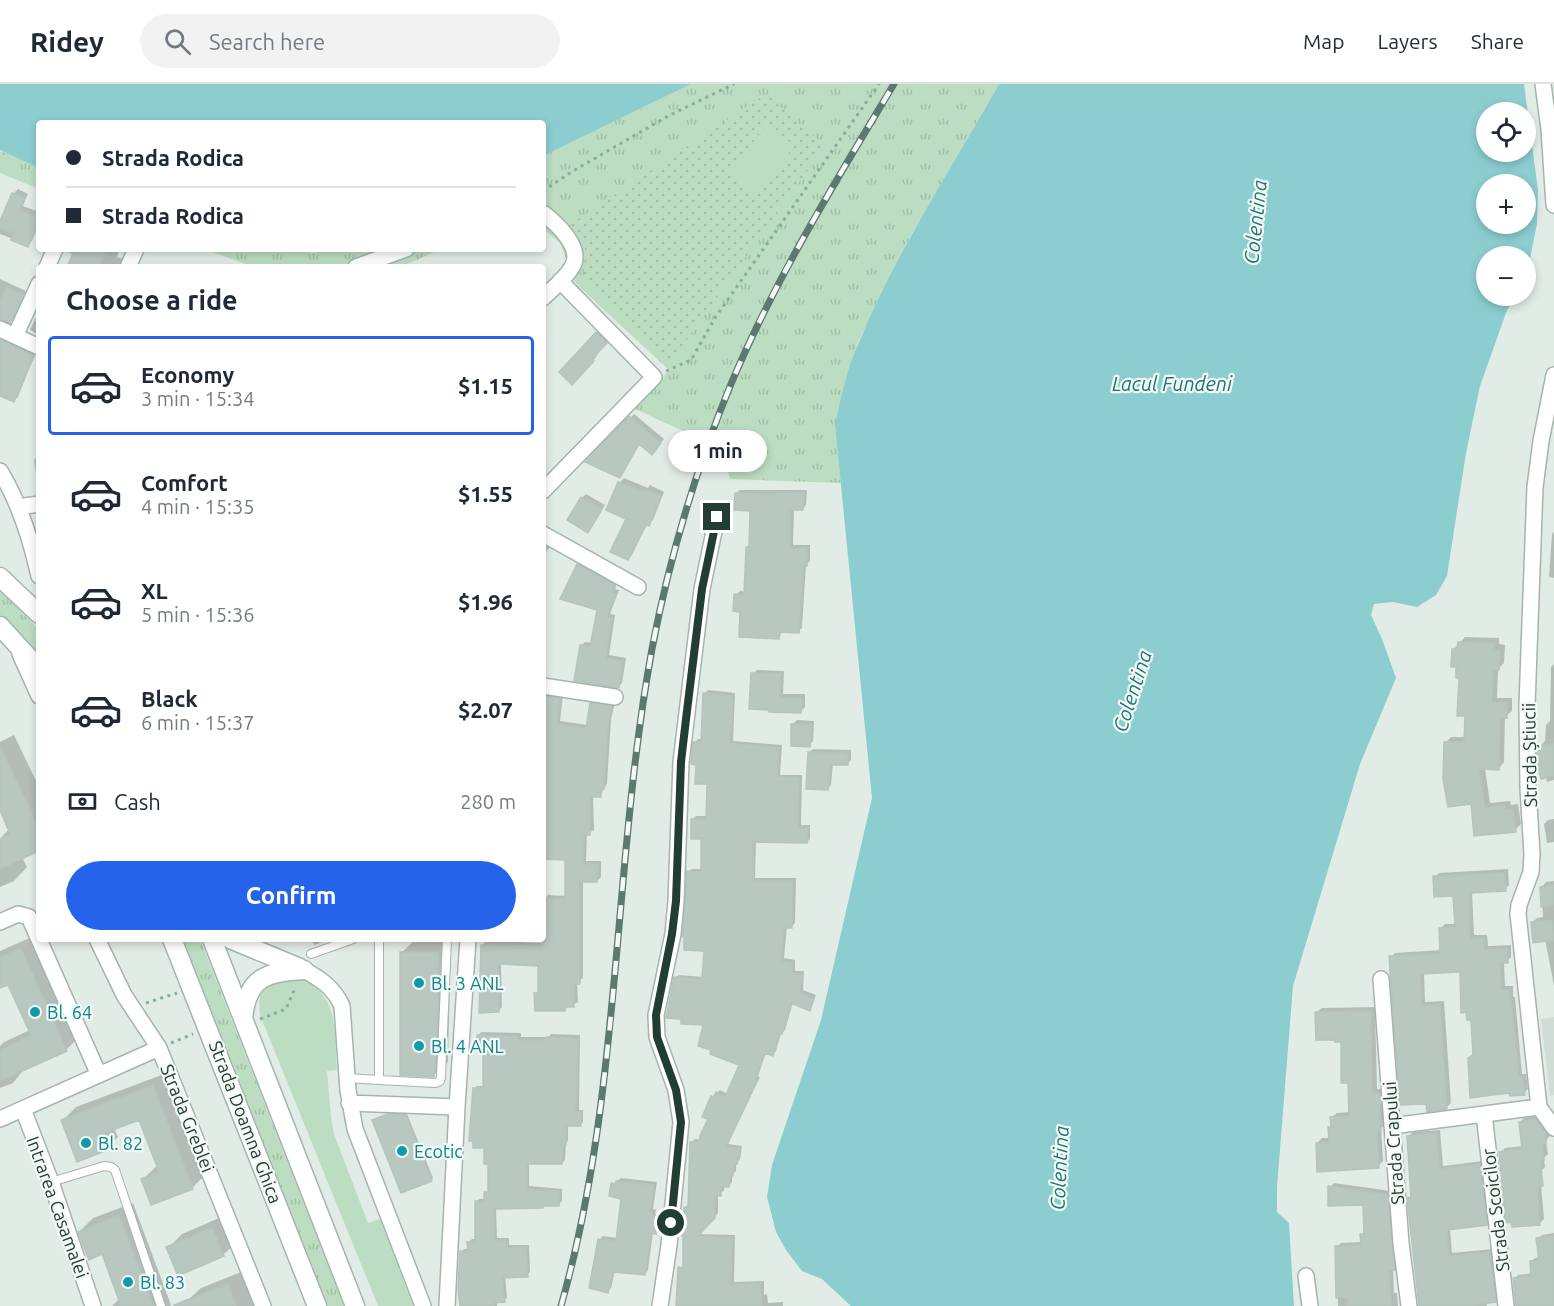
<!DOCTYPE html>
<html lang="en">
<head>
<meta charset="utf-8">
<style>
  body { margin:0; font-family:Ubuntu,sans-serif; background:#f2f2f3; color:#1f2937; height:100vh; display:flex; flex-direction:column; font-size:22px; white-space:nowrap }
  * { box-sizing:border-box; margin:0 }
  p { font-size:20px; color:#747a83 }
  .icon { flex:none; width:33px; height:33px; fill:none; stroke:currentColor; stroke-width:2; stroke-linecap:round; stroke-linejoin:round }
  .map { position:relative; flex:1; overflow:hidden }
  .side { position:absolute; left:36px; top:180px; width:510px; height:678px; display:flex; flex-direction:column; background:#fff; border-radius:6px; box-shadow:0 3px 9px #0003 }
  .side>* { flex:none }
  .top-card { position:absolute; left:36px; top:36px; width:510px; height:132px; border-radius:6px; box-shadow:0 3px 9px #0003; display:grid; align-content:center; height:132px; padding:0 30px; background:#fff }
  .fabs { position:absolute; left:1476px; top:18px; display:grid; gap:12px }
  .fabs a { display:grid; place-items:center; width:60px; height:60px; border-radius:50%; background:#fff; box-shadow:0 3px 9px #0003; font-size:30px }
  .end { position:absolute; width:27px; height:27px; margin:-14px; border:8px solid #233d32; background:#fff; box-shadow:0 0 0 3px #fff }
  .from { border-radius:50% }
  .bubble { position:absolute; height:42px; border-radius:21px; background:#fff; box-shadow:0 3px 9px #0003; font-size:20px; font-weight:600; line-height:42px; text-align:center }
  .top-card b { display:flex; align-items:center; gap:21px; height:57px; font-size:22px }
  .top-card b+b { border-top:2px solid #e0e1e3 }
  .top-card i { width:15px; height:15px; background:#1f2937 }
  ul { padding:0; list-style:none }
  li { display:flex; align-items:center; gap:18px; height:99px; margin:0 12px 9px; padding:0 18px; border:3px solid transparent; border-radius:6px }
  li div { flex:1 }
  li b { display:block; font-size:22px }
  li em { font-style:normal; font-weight:600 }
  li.active { border-color:#2563eb }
  li>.icon { width:54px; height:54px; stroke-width:1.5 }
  h2 { padding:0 30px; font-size:27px; line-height:72px }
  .pay { display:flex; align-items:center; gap:15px; height:66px; padding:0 30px; font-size:22px }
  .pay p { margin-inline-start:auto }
  .button { display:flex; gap:12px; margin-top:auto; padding:12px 30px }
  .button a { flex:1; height:69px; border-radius:36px; background:#2563eb; color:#fff; font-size:24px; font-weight:600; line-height:69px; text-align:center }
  header { display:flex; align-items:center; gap:36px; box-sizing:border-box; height:84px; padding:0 30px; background:#fff; border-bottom:2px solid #e0e1e3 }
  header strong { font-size:28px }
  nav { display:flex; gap:33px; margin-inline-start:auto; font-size:21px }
  .search { width:420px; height:54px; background:#f2f2f3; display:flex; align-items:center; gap:15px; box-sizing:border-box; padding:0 21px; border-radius:33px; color:#747a83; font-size:22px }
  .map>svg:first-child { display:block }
  .built { fill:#d0dcd5 }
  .grass { fill:url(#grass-tufts) }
  .park { fill:url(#park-dots) }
  .garden { fill:#bcddc1 }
  .water { fill:#8ccdd0; fill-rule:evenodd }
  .shadow { fill:#0003 }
  .building { fill:#b8c7bf; stroke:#b5c5bc; stroke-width:1.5 }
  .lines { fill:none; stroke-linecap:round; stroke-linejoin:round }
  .lane-casing { stroke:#a5b4ac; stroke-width:10 }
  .street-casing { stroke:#a5b4ac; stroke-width:18 }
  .secondary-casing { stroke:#a1b7ad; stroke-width:21 }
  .path { stroke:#83af9c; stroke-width:3; stroke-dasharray:3 4.5; stroke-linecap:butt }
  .lane { stroke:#fff; stroke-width:8 }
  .street { stroke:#fff; stroke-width:15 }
  .secondary { stroke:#fff; stroke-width:18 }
  .rail-casing { stroke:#5d786e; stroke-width:7 }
  .rail { stroke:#f3f9f5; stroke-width:4.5; stroke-dasharray:14; stroke-linecap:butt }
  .route { stroke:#233d32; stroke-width:8 }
  .culture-dot { fill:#0f9aa8; stroke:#f3f9f5; stroke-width:2 }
  .labels { text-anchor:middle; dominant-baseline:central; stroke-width:4.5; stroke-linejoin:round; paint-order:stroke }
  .street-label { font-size:18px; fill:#233d32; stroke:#f3f9f5 }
  .culture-label { font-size:18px; fill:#0d838f; stroke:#f3f9f5; text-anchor:start }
  .water-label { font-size:20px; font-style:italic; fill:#1e7377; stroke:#f3f9f5 }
</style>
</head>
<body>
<header>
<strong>Ridey</strong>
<div class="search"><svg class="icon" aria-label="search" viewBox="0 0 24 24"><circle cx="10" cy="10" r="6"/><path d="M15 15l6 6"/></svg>Search here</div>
<nav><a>Map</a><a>Layers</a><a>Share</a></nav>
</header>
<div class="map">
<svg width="1554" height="1222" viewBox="0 0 1554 1222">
  <defs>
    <pattern id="grass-tufts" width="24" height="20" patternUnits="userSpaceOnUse" patternTransform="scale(1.5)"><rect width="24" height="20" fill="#bcddc1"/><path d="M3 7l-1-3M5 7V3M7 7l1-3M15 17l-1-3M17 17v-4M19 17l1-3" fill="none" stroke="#a1bfa6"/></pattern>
    <pattern id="park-dots" width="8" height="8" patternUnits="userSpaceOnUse" patternTransform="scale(1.5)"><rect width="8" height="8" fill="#bcddc1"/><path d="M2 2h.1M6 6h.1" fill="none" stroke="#a1bfa6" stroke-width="1.8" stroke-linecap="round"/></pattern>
  </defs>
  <rect width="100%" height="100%" fill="#e2ece6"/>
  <!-- built -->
  <path class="built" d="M1554 933V1011L1550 1012 1541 935Z"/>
  <!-- grass -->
  <path class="grass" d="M691 0H999L910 153 858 258 845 298 835 342 841 399 730 395 722 365 633 324 669 286 576 200 560 159 543 145V72Z
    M0 67 39 81V105L0 89Z
    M204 165H278L313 169 335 165H441L401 183H254Z
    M0 505 39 546V572L0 531Z
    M183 855H200L344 1222H328Z"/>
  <!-- park -->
  <path class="park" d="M766 10 825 62 670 279 584 195 585 164 571 140Z"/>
  <!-- garden -->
  <path class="garden" d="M768 40 795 62 755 110 728 88Z
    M303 894C340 915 334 948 337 986L327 987 331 1034 334 1050 368 1139 380 1135 413 1222H378L260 931C258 919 259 900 272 895 280 892 294 894 303 894Z"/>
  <!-- water -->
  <path class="water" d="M0 0H691L543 72V39H39V84L0 66Z
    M999 0H1524L1538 106 1537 140 1526 194V172H1486V212H1518L1507 226 1480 302 1466 369 1447 492 1436 511 1417 523 1393 518 1374 520 1371 531 1382 555 1396 594 1360 680 1293 902 1277 1103V1128L1289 1139 1294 1222H851L822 1195 802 1187 786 1166 776 1148 767 1113 772 1081 821 936 872 714 835 341C841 313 847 284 859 258 897 167 951 85 999 0ZM1526 28V68H1486V28ZM1486 100H1526V140H1486Z"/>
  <!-- shadow -->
  <path class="shadow" d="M18 105 28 110 23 122 39 128V140L32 157 28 161 0 150V140L13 110Z
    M65 165H120L117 173 123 175 124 183H68L74 171 66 167Z
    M0 195 26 207 14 234 10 237 0 234Z
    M39 227V251L30 246Z
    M601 245 610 254 595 270 597 272 572 299 561 288Z
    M0 251 36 267 18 313 14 316 0 311Z
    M634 330 664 355 656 365 640 359 620 392 601 365Z
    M38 372H39L38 404 34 376Z
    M624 394 648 404 650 401 664 408 653 436 649 440H647L632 471 628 475V435L608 425 620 398Z
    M740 406H807L806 421 803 425 794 424 793 461H810V477L806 481 802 544 798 547 783 546 779 553 742 527 736 511 740 507 746 508 747 463 751 460 752 425 736 410Z
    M586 410 605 421 588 447 582 414Z
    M1554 448V494L1549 493 1552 450Z
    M543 455 552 460 543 472Z
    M582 477 618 497 615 505 619 506 610 530 615 531 609 571 626 574 622 599 618 603 581 562 585 558 593 559 599 525 578 481Z
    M1465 553 1499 554V560L1505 561 1504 579 1498 585 1497 614H1512V627L1505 633 1504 678 1499 684H1485L1490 719 1510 717 1511 721 1518 720 1521 740 1515 746 1472 718 1445 659 1451 653H1465L1466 630 1461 593 1453 566Z
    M1554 580V696L1547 698 1539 663 1545 657 1546 641 1550 637 1551 583Z
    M757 586 784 587 783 610H805V623L801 627H771L753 590Z
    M708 606 735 609 733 657 782 661 780 691H802L801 741H810V755L807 758 756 757 755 794H796L795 839 792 842H787L784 874 795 876V887H804L803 906 816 911 809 925 793 918 785 946 781 949 776 967 773 970 766 968 758 992 760 993 728 1060 742 1062 740 1075 736 1079V1087L732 1091V1098L729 1102 724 1101V1107L718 1110V1129L699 1150 735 1151 734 1198 764 1197V1211L767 1210 768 1219 783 1218V1222H677L680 1184 684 1181 683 1137 685 1134V1124L690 1120 692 1058 695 1055 701 1056 710 1035 712 1013 720 1006 728 1010 741 980 713 965 705 940 675 894 679 891 704 893 706 866 688 788 692 785H702L703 754 693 735 696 732H707L708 699 697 679 695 658 698 655H703L705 609Z
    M543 607 563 611 560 637 588 641 591 620 595 616 615 619 611 635 607 700 600 711H593L594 746 587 750 586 777H601V793L597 797H583V894L577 898 578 918 564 925 536 910 539 907 540 880 501 878 502 923 498 927 483 861 486 855H520V858L545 859V815L548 811 566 812 567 775 543 774Z
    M797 636 814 637 813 657 809 661 793 640Z
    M14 651 39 703V766L22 773 27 783 14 797 0 803V755L9 745 0 724V658Z
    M813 665 851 666V676L847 680 833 679 831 701 827 705 809 668Z
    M1554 735V758L1547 759 1544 740 1548 736Z
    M1508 785 1509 801 1505 805 1472 807 1474 851H1487L1488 862 1511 861V873L1507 877 1504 878 1505 902H1513V913H1515L1522 990H1526L1528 1005 1524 1009 1475 969 1472 934 1461 886 1424 888 1425 918 1444 917 1451 1019 1446 1024 1391 873 1395 869 1442 866 1441 844 1445 840H1456L1454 810 1435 793 1439 789Z
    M1554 797V902L1545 855 1532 839 1537 834 1543 833 1541 804 1546 798Z
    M34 852 80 952 66 966 25 984 13 999 0 1004V962L4 958 30 946 9 899 0 903V867Z
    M312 855H331L314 861Z
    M451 855 448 978 434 991 401 990V869L415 856Z
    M1375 923 1377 1005H1384L1385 1041 1381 1044 1383 1077 1378 1082 1317 1059 1322 1054H1330L1329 1044 1332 1041V1033L1337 1029 1350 1028 1349 997 1342 957 1317 928 1322 924Z
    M481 948 521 949V953H548L551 950 580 951 579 1026H583V1038L580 1041 568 1040V1057L566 1059 565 1076 562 1079 529 1078V1102L562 1105V1117L559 1120 544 1121 542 1123 496 1124 497 1154H509V1161H529L530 1188 527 1191 505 1192 507 1213 504 1217 497 1218V1222H462L461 1168 464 1165H469V1158L472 1155H476V1118L479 1115H486L485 1109 489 1105V1079L474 1005 477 1002H484L485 966 478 952Z
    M167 989 206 1090 192 1104 143 1095 158 1081 140 1034 114 1044 118 1053 104 1066 62 1037 76 1023Z
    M391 1029 407 1030 433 1094 431 1096 376 1035Z
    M1540 1032 1548 1043 1549 1053 1546 1057 1548 1070 1544 1074 1545 1083 1540 1088 1544 1135 1539 1140 1501 1068 1505 1064 1523 1062 1520 1038 1524 1034Z
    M1440 1046 1443 1082 1483 1077 1490 1136 1486 1140 1450 1144 1452 1169 1493 1165 1499 1213 1495 1217 1486 1218 1487 1222H1432L1409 1114 1412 1111 1409 1052 1413 1048Z
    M621 1094 657 1098 653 1125 656 1126 655 1130 660 1131 659 1145 653 1148 648 1186 645 1190 615 1187 611 1204 608 1207 600 1155 603 1152 618 1154 623 1113 613 1100Z
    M1334 1099 1391 1107 1398 1181 1393 1184 1394 1209H1397L1398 1222H1338L1337 1163 1341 1159 1362 1158V1151L1365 1147 1364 1120 1330 1103Z
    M133 1119 171 1221 170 1222H112L120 1214 103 1169 90 1174 80 1147 93 1134Z
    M226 1131 237 1158 223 1171 168 1164 182 1150Z
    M1554 1149V1222H1516L1514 1195 1518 1191 1533 1189 1531 1178 1535 1174 1540 1173 1538 1155 1542 1151Z
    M241 1188 254 1222H189L187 1217 201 1204Z"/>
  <!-- building -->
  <path class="building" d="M12 109 25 114 20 126 39 134 28 163 11 156 14 149 0 144V137Z
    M75 165H107L99 183H67Z
    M6 203 23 211 10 239 0 235V218Z
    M596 248 607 259 592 275 594 277 572 301 559 288Z
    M0 256 34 272 14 318 0 312Z
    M629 332 661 359 652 371 639 360 620 394 585 378Z
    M618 398 643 407 645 405 661 412 649 442 646 441 628 476 610 468 626 435 606 426Z
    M776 408 804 409 803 426H790V464H807V482H803L799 549 780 548 779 555 739 553 740 528 733 527 734 510 744 511 746 463H749L750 427 734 426 735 409 775 410Z
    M581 413 602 425 588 449 567 436Z
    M577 480 615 502 612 509 616 510 607 533 612 534 606 574 623 577 619 604 574 597 580 561 590 563 597 526 560 515Z
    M1458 558 1494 559V566H1500L1499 586H1493L1492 619H1507V634H1500L1499 686 1479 685 1485 724 1505 721V726L1513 725 1516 748 1474 752 1471 720 1448 723 1443 695 1444 658H1464L1465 632H1457L1459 594H1456V583H1451L1452 565H1457Z
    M751 589 781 590 780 614H802L801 629 769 628V626L749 625Z
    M703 609 733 612 730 659 779 664 777 693 799 694 798 743 808 744 807 759 753 758V797H793L792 844H784L781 877 793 879 792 890H802L800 909 814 915 810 927 791 919 782 950H779L773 972 765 969 755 995 757 996 726 1063 740 1065 737 1080H734L733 1092H730L729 1103H721V1112H715V1134L698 1152 732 1154 731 1200 761 1199 762 1222H676L678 1183 683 1184V1152L680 1151 681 1136H684V1123H688L690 1058H699L700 1052 708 1035 702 1033 711 1012 714 1013 716 1008 725 1013 739 981 710 970 711 966 698 962 703 941 681 940V935L666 934 674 893 702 895 704 867 684 866V852H682L687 787 701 788V755H691V735H706L707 700H695L696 681 691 680 693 658H701Z
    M543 612 560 614 557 640 586 644 590 619 612 622 608 640 604 705H601V713H590V751H584L583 780H598L597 798H580V900H574V923H565V927H535L534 909H538V882L498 880 499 928 479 929 481 861 543 862V815H565V776L543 775Z
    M791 640H811L810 663 791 662Z
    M1554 659V692L1541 695 1537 679V663Z
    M0 662 39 745V767L0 785V755L10 750 0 726Z
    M808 668 848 669V681H830L828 706 806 705Z
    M1504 789 1506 807 1469 809 1470 855 1484 854V866L1507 865 1508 879H1500L1501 906H1509L1510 916H1511L1519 993H1523L1525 1011 1510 1012 1509 1009 1470 1014 1468 974 1473 971 1471 936H1467L1466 928 1461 929 1460 888 1420 890 1422 922 1440 920 1447 1025 1427 1028 1426 1020 1400 1021 1389 872 1440 870 1439 844 1455 843 1453 812 1434 813 1433 792Z
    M1554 800V821L1541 823 1540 803Z
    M1552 836 1554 856 1533 859 1531 838Z
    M21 864 67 967 0 997V966L31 951 8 901 0 904V873Z
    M400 868H438V927L434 993 400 991Z
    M1371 927 1372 1009H1380L1381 1022H1379L1381 1047 1377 1048 1379 1084 1317 1088 1316 1059 1329 1058 1328 1043H1331L1330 1033 1349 1032 1348 999H1341V958H1335V956H1316L1315 928Z
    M477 951 518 952V956H546V953L578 954 576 1028H581V1042H566V1061H563L562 1080H527V1105L559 1107V1122H543V1124L494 1125V1157L507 1156V1164L526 1163 528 1193 502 1194 505 1218 494 1219V1222H460L458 1205 460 1167 468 1168 467 1158 475 1157V1117H484V1108H488V1080H484V1064H473V1057H469L473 1004H483V967H475Z
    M153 1001 193 1105 151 1121 141 1095 159 1088 139 1036 99 1051 105 1067 77 1078 61 1036Z
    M388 1030 406 1031 432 1097 401 1109 372 1036Z
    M1536 1035 1545 1048 1546 1059H1542L1544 1076H1540L1543 1102 1537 1103 1540 1141 1512 1143 1511 1138 1506 1139 1499 1068 1522 1065 1519 1038Z
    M1436 1049 1440 1085 1480 1080 1487 1141 1447 1146 1449 1172 1489 1168 1496 1218 1465 1222H1419L1407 1113 1411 1114 1407 1052Z
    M616 1097 654 1101 650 1128 653 1129V1133L658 1134 656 1150 651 1149 645 1191 613 1188 608 1209 589 1204 598 1155 616 1157 621 1115 609 1112 611 1099 615 1100Z
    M1328 1102 1388 1111 1395 1186H1389L1391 1222H1348V1213L1336 1214 1335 1162 1361 1161 1360 1150H1364L1363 1121 1328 1122Z
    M119 1131 153 1222H121L102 1170 89 1176 78 1148Z
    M212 1144 224 1172 178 1192 166 1163Z
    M1554 1152V1222H1516L1513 1194 1531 1192 1530 1177 1539 1176 1536 1154Z
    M228 1200 236 1222H174V1221Z"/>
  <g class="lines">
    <defs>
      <path id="lane" d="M379 855V996L435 999 440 997 441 993 447 855
        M311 870 353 855
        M347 994 379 996
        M51 1098 104 1082 111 1083 115 1086 161 1222"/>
      <path id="street" d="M1543 0 1549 45 1554 121
        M543 129C556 139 584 164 572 183 566 194 552 205 543 214
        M47 183 55 165
        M128 183 136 165
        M356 183 406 165
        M0 245 39 263
        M15 252 39 200
        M1554 291 1541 357 1535 403 1527 621 1528 704 1532 770 1531 788 1519 821 1518 830 1539 1023 1554 1044
        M0 387C19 418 31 456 39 492
        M543 407 654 293 560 197
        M18 423 39 420
        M543 450 638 503
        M20 570 39 612
        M543 602 615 613
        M0 838 18 830 29 833 99 991
        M97 855 124 911 159 964 263 1222
        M304 886C321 895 334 904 342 922L348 1006 355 1045 423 1222
        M1381 895 1401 1159 1409 1222
        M349 1019 457 1023
        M23 1025 51 1098 93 1222
        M1484 1030 1506 1222
        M0 1035 159 964
        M1392 1042 1539 1023
        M1306 1192 1310 1222
        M447 1222 457 1023 468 855
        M660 1222 669 1161 681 1038 676 1006 657 953 656 931 673 850 676 817 681 678 702 505 717 433"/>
      <path id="secondary" d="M0 493 39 530
        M0 542 39 585
        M172 855 317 1222
        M212 855 355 1222
        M230 855 300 884
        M243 935C247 893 266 888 304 886"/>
    </defs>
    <!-- lane casing -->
    <use href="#lane" class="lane-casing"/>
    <!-- street casing -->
    <use href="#street" class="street-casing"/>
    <!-- secondary casing -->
    <use href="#secondary" class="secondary-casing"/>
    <!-- path -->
    <path class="path" d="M543 107 573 87 670 31 734 0
      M666 287 691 276 715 234 879 0
      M146 919 177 909
      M260 935 286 925 295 904
      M171 959 193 950"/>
    <!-- lane -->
    <use href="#lane" class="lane"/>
    <!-- street -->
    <use href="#street" class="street"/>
    <!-- secondary -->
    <use href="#secondary" class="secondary"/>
    <defs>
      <path id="rail" d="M561 1222C622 1008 612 783 652 565 669 475 696 385 731 300 775 195 836 97 894 0"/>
    </defs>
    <!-- rail casing -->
    <use href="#rail" class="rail-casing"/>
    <!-- rail -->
    <use href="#rail" class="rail"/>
  </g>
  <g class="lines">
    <!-- route -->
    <path class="route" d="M671 1139 681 1038 676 1006 657 953 656 931 672 850 676 817 681 678 686 635 702 505 717 433"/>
  </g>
  <!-- markers -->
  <g class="culture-dot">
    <circle cx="419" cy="899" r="6"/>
    <circle cx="35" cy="928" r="6"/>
    <circle cx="419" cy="962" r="6"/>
    <circle cx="86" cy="1059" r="6"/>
    <circle cx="402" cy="1067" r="6"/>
    <circle cx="128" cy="1198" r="6"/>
  </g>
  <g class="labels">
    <!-- street labels -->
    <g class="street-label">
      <text transform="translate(1529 671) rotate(-91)">Strada Știucii</text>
      <text transform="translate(188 1034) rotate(68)">Strada Greblei</text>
      <text transform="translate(246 1038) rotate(69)">Strada Doamna Ghica</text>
      <text transform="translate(1393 1059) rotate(-94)">Strada Crapului</text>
      <text transform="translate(58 1123) rotate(70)">Intrarea Casamalei</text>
      <text transform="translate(1495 1126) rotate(-97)">Strada Scoicilor</text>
    </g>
    <!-- culture labels -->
    <g class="culture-label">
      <text x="431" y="899">Bl. 3 ANL</text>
      <text x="47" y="928">Bl. 64</text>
      <text x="431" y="962">Bl. 4 ANL</text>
      <text x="98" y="1059">Bl. 82</text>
      <text x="414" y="1067">Ecotic</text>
      <text x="140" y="1198">Bl. 83</text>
    </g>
    <!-- water labels -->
    <g class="water-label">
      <text transform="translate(1255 138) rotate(-84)">Colentina</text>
      <text x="1172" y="299">Lacul Fundeni</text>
      <text transform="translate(1132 607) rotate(-72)">Colentina</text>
      <text transform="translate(1059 1084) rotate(-87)">Colentina</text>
    </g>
  </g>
</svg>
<div class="fabs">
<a><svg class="icon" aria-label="locate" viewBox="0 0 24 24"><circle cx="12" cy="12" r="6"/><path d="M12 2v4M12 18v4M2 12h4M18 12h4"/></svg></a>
<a>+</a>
<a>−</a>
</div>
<i class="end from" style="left:671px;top:1139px"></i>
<i class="end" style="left:717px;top:433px"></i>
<div class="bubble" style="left:668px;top:346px;width:99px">1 min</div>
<div class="top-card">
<b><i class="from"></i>Strada Rodica</b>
<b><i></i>Strada Rodica</b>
</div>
<section class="side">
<h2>Choose a ride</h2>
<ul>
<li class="active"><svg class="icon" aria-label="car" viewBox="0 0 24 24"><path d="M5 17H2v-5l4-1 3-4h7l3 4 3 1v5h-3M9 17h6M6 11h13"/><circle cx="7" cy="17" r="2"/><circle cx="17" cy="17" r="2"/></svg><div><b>Economy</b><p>3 min · 15:34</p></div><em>$1.15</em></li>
<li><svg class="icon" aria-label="car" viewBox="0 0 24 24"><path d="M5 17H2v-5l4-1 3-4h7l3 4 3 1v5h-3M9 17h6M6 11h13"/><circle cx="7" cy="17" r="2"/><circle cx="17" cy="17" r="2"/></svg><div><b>Comfort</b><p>4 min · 15:35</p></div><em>$1.55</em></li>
<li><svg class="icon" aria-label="car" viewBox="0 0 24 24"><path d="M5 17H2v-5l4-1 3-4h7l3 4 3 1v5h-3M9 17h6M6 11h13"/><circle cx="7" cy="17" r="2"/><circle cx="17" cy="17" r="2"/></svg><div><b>XL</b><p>5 min · 15:36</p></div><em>$1.96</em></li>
<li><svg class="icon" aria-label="car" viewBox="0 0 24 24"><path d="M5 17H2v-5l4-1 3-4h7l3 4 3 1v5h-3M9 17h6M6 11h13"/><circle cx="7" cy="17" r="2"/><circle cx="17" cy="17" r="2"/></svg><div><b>Black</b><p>6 min · 15:37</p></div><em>$2.07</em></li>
</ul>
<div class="pay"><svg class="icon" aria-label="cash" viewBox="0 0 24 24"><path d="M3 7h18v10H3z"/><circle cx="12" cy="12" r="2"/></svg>Cash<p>280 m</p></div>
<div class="button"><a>Confirm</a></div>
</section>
</div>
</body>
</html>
